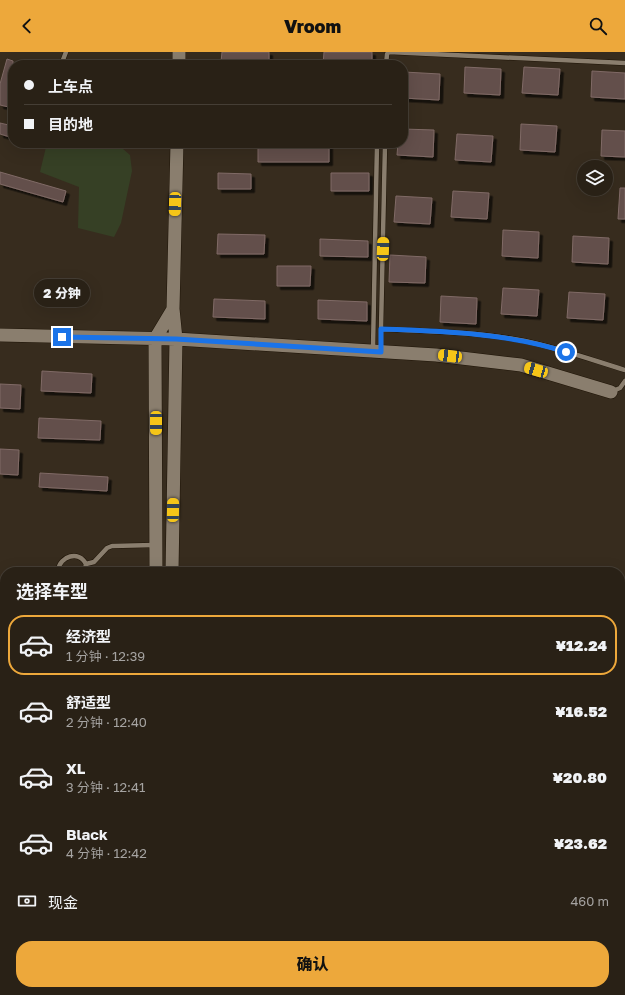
<!DOCTYPE html>
<html lang="zh">
<head>
<meta charset="utf-8">
<style>
  body { margin:0; font-family:"Golos Text","Noto Sans SC",sans-serif; background:#352e23; color:#f1f3f6; height:100vh; display:flex; flex-direction:column; font-size:15px; white-space:nowrap }
  * { box-sizing:border-box; margin:0 }
  p { font-size:13px; color:#a5a3a1 }
  .icon { flex:none; width:22px; height:22px; fill:none; stroke:currentColor; stroke-width:2; stroke-linecap:round; stroke-linejoin:round }
  .map { position:relative; flex:1; overflow:hidden }
  .sheet { position:absolute; left:0px; top:515px; width:625px; height:428px; display:flex; flex-direction:column; background:#292116; border-radius:16px 16px 0 0; box-shadow:0 4px 16px #0002,0 0 0 1px #453e35 }
  .sheet>* { flex:none }
  .guide { position:absolute; left:8px; top:8px; width:400px; height:88px; border-radius:16px; box-shadow:0 4px 16px #0002,0 0 0 1px #453e35; display:grid; align-content:center; height:88px; padding:0 16px; background:#292116 }
  .buttons { position:absolute; left:577px; top:108px; display:grid; gap:8px }
  .buttons a { display:grid; place-items:center; width:36px; height:36px; border-radius:50%; background:#292116; box-shadow:0 4px 16px #0002,0 0 0 1px #453e35; font-size:20px }
  .end { position:absolute; width:18px; height:18px; margin:-9px; border:5px solid #1a73e8; background:#fff; box-shadow:0 0 0 2px #fff }
  .from { border-radius:50% }
  .bubble { position:absolute; height:28px; border-radius:14px; background:#292116; box-shadow:0 4px 16px #0002,0 0 0 1px #453e35; font-size:13px; font-weight:800; line-height:28px; text-align:center }
  .car { position:absolute; width:12px; height:24px; margin:-12px -6px; border-radius:5px; box-shadow:0 0 3px 1px #0007; background:linear-gradient(#f5c518 24%,#345 0 40%,#f5c518 0 76%,#345 0 86%,#f5c518 0) }
  .guide b { display:flex; align-items:center; gap:14px; height:38px; font-size:15px }
  .guide b+b { border-top:1px solid #453e35 }
  .guide i { width:10px; height:10px; background:#f1f3f6 }
  ul { padding:0; list-style:none }
  li { display:flex; align-items:center; gap:12px; height:60px; margin:0 8px 6px; padding:0 8px; border:2px solid transparent; border-radius:16px }
  li div { flex:1 }
  li b { display:block; font-size:15px }
  li em { font-style:normal; font-weight:800 }
  li.on { border-color:#eda83b }
  li>.icon { width:36px; height:36px; stroke-width:1.5 }
  h2 { padding:0 16px; font-size:18px; line-height:48px }
  .pay { display:flex; align-items:center; gap:10px; height:44px; padding:0 16px; font-size:15px }
  .pay p { margin-inline-start:auto }
  .primary-button { display:flex; gap:8px; margin-top:auto; padding:8px 16px }
  .primary-button a { flex:1; height:46px; border-radius:16px; background:#eda83b; color:#111; font-size:16px; font-weight:800; line-height:46px; text-align:center }
  header { display:flex; justify-content:space-between; align-items:center; height:52px; padding:0 16px; background:#eda83b; color:#111; font-size:18px; font-weight:800 }
  .map>svg:first-child { display:block }
  .green { fill:#364025 }
  .building { fill:#634f4b; stroke:#806a66; filter:url(#shadow) }
  .lines { fill:none; stroke-linecap:round; stroke-linejoin:round }
  .lane-casing { stroke:#1e1407; stroke-width:5.5 }
  .street-casing { stroke:#1e1407; stroke-width:10 }
  .secondary-casing { stroke:#1e1407; stroke-width:14 }
  .lane { stroke:#8a7e6e; stroke-width:4.5 }
  .street { stroke:#8a7e6e; stroke-width:9 }
  .secondary { stroke:#8a7e6e; stroke-width:13 }
  .route { stroke:#1a73e8; stroke-width:5 }
</style>
</head>
<body>
<header><svg class="icon" aria-label="back" viewBox="0 0 24 24"><path d="M15 5l-7 7 7 7"/></svg>Vroom<svg class="icon" aria-label="search" viewBox="0 0 24 24"><circle cx="10" cy="10" r="6"/><path d="M15 15l6 6"/></svg></header>
<div class="map">
<svg width="625" height="943" viewBox="0 0 625 943">
  <defs>
    <filter id="shadow"><feDropShadow dx="3.5" dy="3.5" stdDeviation="0" flood-color="#0009"/></filter>
  </defs>
  <rect width="100%" height="100%" fill="#372c1e"/>
  <!-- green -->
  <path class="green" d="M47 91H116L130 103 132 119 121 171 114 185 78 176 79 135 40 120Z"/>
  <!-- building -->
  <path class="building" d="M222 0H269V12L221 10Z
    M324 0H372V13H323Z
    M7 7 13 9V56L0 53V32Z
    M465 15 501 17 500 43 464 41Z
    M524 15 560 17 558 43 522 41Z
    M592 19 625 21V47L591 45Z
    M404 20 440 22 439 48 403 46Z
    M0 71 13 74 10 85 0 82Z
    M521 72 557 74 555 100 520 98Z
    M403 77 434 78 433 105 397 103 398 91H403Z
    M602 78 625 79V105L601 104Z
    M457 82 493 84 491 110 455 108Z
    M258 91H329V110H258Z
    M0 120 66 139 63 150 0 132Z
    M218 121 251 122V137H218Z
    M331 121H369V139H331Z
    M620 136H625V167H618Z
    M453 139 489 141 487 167 451 165Z
    M396 144 432 146 430 172 394 170Z
    M503 178 539 180 538 206 502 204Z
    M218 182 265 183 264 202H217Z
    M573 184 609 186 608 212 572 210Z
    M320 187 368 189V205L320 204Z
    M390 203 426 205 425 231 389 230Z
    M277 214H311L310 234H277Z
    M503 236 539 238 537 264 501 262Z
    M569 240 605 242 603 268 567 266Z
    M441 244 477 246 476 272 440 270Z
    M214 247 265 249V267L213 265Z
    M318 248 367 250V269L318 267Z
    M42 319 92 322 91 341 41 339Z
    M0 332 21 333 20 357 0 356Z
    M39 366 101 369 100 388 38 386Z
    M0 397 19 398 18 423 0 422Z
    M40 421 108 425 107 439 39 435Z"/>
  <g class="lines">
    <defs>
      <path id="lane" d="M61 13 66 0
        M386 13 387 2 389 0 625 11
        M381 277 385 91
        M373 297 377 91
        M381 298V277C429 279 478 280 525 289 559 296 592 308 625 318
        M613 339 620 336 625 329
        M86 512 94 510 107 496 112 494 154 493
        M60 520 58 518C60 504 79 498 86 512L85 517 81 520
        M620 743 625 745
        M0 822 5 823
        M0 851 5 852
        M386 938 405 943
        M507 938 526 943"/>
      <path id="street" d="M10 943 13 938
        M406 943 407 938"/>
      <path id="secondary" d="M179 13V0
        M173 257 177 91
        M0 283 176 287 436 303 521 313 611 340
        M156 520 155 287 173 257 176 287 172 520
        M0 836 5 837
        M446 938 464 943"/>
    </defs>
    <!-- lane casing -->
    <use href="#lane" class="lane-casing"/>
    <!-- street casing -->
    <use href="#street" class="street-casing"/>
    <!-- secondary casing -->
    <use href="#secondary" class="secondary-casing"/>
    <!-- lane -->
    <use href="#lane" class="lane"/>
    <!-- street -->
    <use href="#street" class="street"/>
    <!-- secondary -->
    <use href="#secondary" class="secondary"/>
  </g>
  <g class="lines">
    <!-- route -->
    <path class="route" d="M62 285 176 287 381 300V277C443 279 507 281 566 300"/>
  </g>
</svg>
<div class="buttons">
<a><svg class="icon" aria-label="layers" viewBox="0 0 24 24"><path d="M12 4l9 5-9 5-9-5zM3 14l9 5 9-5"/></svg></a>
</div>
<i class="end from" style="left:566px;top:300px"></i>
<i class="end" style="left:62px;top:285px"></i>
<div class="bubble" style="left:34px;top:227px;width:56px">2 分钟</div>
<i class="car" style="left:175px;top:152px;rotate:182deg"></i>
<i class="car" style="left:383px;top:197px;rotate:2deg"></i>
<i class="car" style="left:450px;top:304px;rotate:277deg"></i>
<i class="car" style="left:536px;top:318px;rotate:286deg"></i>
<i class="car" style="left:156px;top:371px;rotate:180deg"></i>
<i class="car" style="left:173px;top:458px;rotate:1deg"></i>
<div class="guide">
<b><i class="from"></i>上车点</b>
<b><i></i>目的地</b>
</div>
<section class="sheet">
<h2>选择车型</h2>
<ul>
<li class="on"><svg class="icon" aria-label="car" viewBox="0 0 24 24"><path d="M5 17H2v-5l4-1 3-4h7l3 4 3 1v5h-3M9 17h6M6 11h13"/><circle cx="7" cy="17" r="2"/><circle cx="17" cy="17" r="2"/></svg><div><b>经济型</b><p>1 分钟 · 12:39</p></div><em>¥12.24</em></li>
<li><svg class="icon" aria-label="car" viewBox="0 0 24 24"><path d="M5 17H2v-5l4-1 3-4h7l3 4 3 1v5h-3M9 17h6M6 11h13"/><circle cx="7" cy="17" r="2"/><circle cx="17" cy="17" r="2"/></svg><div><b>舒适型</b><p>2 分钟 · 12:40</p></div><em>¥16.52</em></li>
<li><svg class="icon" aria-label="car" viewBox="0 0 24 24"><path d="M5 17H2v-5l4-1 3-4h7l3 4 3 1v5h-3M9 17h6M6 11h13"/><circle cx="7" cy="17" r="2"/><circle cx="17" cy="17" r="2"/></svg><div><b>XL</b><p>3 分钟 · 12:41</p></div><em>¥20.80</em></li>
<li><svg class="icon" aria-label="car" viewBox="0 0 24 24"><path d="M5 17H2v-5l4-1 3-4h7l3 4 3 1v5h-3M9 17h6M6 11h13"/><circle cx="7" cy="17" r="2"/><circle cx="17" cy="17" r="2"/></svg><div><b>Black</b><p>4 分钟 · 12:42</p></div><em>¥23.62</em></li>
</ul>
<div class="pay"><svg class="icon" aria-label="cash" viewBox="0 0 24 24"><path d="M3 7h18v10H3z"/><circle cx="12" cy="12" r="2"/></svg>现金<p>460 m</p></div>
<div class="primary-button"><a>确认</a></div>
</section>
</div>
</body>
</html>
